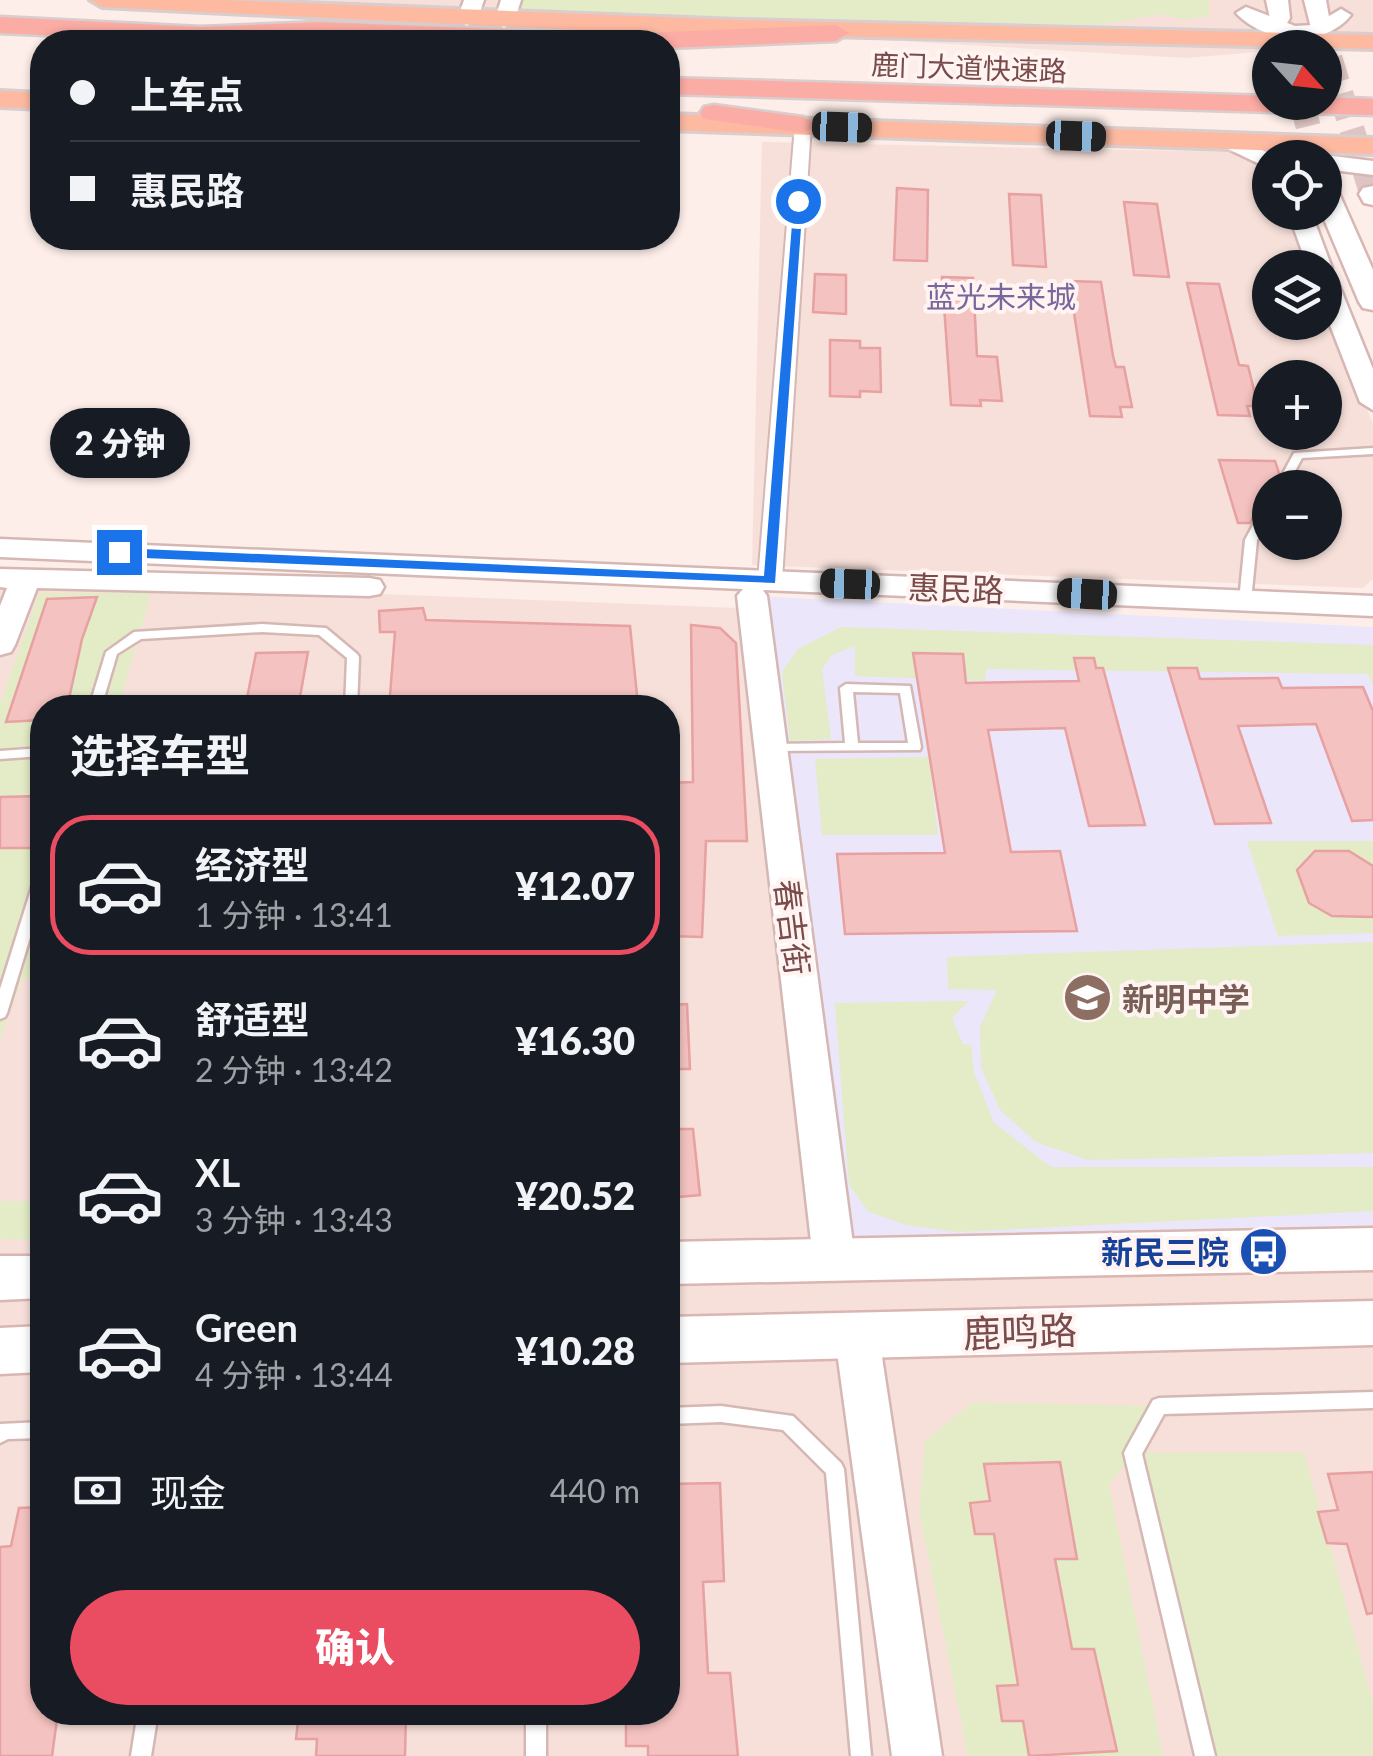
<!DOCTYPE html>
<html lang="zh">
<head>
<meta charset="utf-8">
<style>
  body { margin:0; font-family:Lato,"Noto Sans SC",sans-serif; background:#20242c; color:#f1f3f6; height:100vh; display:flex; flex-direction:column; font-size:38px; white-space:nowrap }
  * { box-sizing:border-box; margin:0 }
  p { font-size:32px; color:#9ea1a6 }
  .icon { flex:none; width:55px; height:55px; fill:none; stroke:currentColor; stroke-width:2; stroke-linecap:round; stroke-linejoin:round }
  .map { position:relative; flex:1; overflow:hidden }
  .side { position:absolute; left:30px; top:695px; width:650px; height:1030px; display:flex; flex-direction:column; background:#171b24; border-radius:40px; box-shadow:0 2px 8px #0004 }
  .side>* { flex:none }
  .banner { position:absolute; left:30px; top:30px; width:650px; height:220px; border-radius:40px; box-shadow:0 2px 8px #0004; display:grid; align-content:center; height:220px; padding:0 40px; background:#171b24 }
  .needle { width:65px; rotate:117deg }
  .fabs { position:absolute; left:1252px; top:30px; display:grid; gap:20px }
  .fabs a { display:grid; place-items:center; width:90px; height:90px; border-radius:50%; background:#171b24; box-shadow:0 2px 8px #0004; font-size:50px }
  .end { position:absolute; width:45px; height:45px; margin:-22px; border:12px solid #1a73e8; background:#fff; box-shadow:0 0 0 5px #fff }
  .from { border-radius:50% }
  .bubble { position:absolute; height:70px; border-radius:35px; background:#171b24; box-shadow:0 2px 8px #0004; font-size:32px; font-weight:800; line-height:70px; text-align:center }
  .car { position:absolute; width:30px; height:60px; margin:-30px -15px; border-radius:12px; box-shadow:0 0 8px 2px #0007; background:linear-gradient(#222 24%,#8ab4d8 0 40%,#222 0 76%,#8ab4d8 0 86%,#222 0) }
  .banner b { display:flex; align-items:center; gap:35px; height:95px; font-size:38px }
  .banner b+b { border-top:2px solid #363941 }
  .banner i { width:25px; height:25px; background:#f1f3f6 }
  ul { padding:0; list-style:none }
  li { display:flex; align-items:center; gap:30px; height:140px; margin:0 20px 15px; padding:0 20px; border:5px solid transparent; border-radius:40px }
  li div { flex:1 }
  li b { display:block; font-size:38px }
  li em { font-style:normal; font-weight:800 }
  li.active { border-color:#ea4c61 }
  li>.icon { width:90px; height:90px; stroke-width:1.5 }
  h2 { padding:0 40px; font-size:45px; line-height:120px }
  .pay { display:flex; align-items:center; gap:25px; height:110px; padding:0 40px; font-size:38px }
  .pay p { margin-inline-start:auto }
  .button { display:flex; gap:20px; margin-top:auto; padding:20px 40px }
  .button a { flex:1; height:115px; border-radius:60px; background:#ea4c61; color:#fff; font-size:40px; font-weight:800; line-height:115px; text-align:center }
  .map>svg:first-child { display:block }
  .residential { fill:#f7e0da; fill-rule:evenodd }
  .education { fill:#ebe6fa }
  .green { fill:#e3ecc6 }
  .building { fill:#f4c2c0; stroke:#e7a1a0; stroke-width:2.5 }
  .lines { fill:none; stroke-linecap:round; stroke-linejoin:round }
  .secondary-tunnel { stroke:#dcc5c2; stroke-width:25; stroke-dasharray:25 12; stroke-linecap:butt }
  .service-casing { stroke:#d5b7b4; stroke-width:5 }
  .minor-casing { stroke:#d5b7b4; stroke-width:4 }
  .tertiary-casing { stroke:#d5b7b4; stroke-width:5 }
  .secondary-casing { stroke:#dab6b2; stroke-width:5 }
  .primary-casing { stroke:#d9cdcd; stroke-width:6 }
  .trunk-casing { stroke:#d9cdcd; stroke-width:5 }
  .service { fill:#fff; fill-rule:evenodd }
  .minor { fill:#fff; fill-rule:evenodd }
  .tertiary { fill:#fff; fill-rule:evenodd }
  .secondary { fill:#fff; fill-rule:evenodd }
  .primary { fill:#fdbaa1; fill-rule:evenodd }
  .trunk { fill:#fbaca4; fill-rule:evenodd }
  .route { fill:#1a73e8 }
  .labels { text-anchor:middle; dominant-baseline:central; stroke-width:8; stroke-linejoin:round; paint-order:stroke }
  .far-street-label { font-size:28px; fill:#794b4b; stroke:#fff4f1 }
  .far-neighbourhood-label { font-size:30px; fill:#78679c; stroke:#fff4f1 }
  .street-label { font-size:32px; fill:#794b4b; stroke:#fff4f1 }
  .education-label { font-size:32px; font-weight:bold; fill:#785e54; stroke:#fff4f1; text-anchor:start }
  .transit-label { font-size:32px; font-weight:bold; fill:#164399; stroke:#fff4f1; text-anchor:end }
  .near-street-label { font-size:38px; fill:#794b4b; stroke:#fff4f1 }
</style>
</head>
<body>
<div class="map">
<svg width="1373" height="1756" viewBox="0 0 1373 1756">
  <rect width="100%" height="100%" fill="#fdeee9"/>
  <!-- residential -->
  <path class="residential" d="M100 0H1373V43L1270 48V51L1186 58 680 28Z
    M762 142 1233 152 1268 164 1270 212 1288 213 1310 267 1270 268V322H1325V305L1373 424V579L1363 588 752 565ZM1270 378H1325V432H1270ZM1270 488H1325V542H1270Z
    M0 579 1373 633V1756H0ZM42 708H668V1712H42Z"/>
  <!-- education -->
  <path class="education" d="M752 596 1373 627V1249L834 1259Z"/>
  <!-- green -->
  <path class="green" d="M511 0H1209V16L1184 20 1162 14 1097 25 682 16 680 28 504 22Z
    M39 593H151L119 707 42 708V978L22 979 0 1040V704Z
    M841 627 1373 645V686L1368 674 986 669 985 681 855 676V646L832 655 822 669 831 739 790 741 782 672 798 649Z
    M929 757 938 835H822L815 759Z
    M1247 841H1373V933L1278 936Z
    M1373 942V1153L1088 1160 1036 1142 1000 1110 981 1067 980 1027 997 990 948 989 947 957Z
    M969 1001 952 1018 963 1044 971 1045 974 1072 994 1123 1051 1167H1373V1211L957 1232 907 1225 869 1212 849 1185 835 1003Z
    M0 1201H41L31 1240 0 1239Z
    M973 1402 1159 1406 1134 1453 1304 1452 1373 1704V1756H1205L1133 1454 1109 1485 1163 1756H968L919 1511 925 1440Z"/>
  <!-- building -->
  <path class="building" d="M897 188 928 190 927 261 894 260Z
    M1009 194 1041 195 1046 267 1013 265Z
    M1124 202 1157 204 1169 277 1134 275Z
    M815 274 846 275V314L813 312Z
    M942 277 973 278 977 356 997 357 1002 401 980 400 981 406 951 405Z
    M1069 281 1101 282 1113 356 1116 367H1124L1132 407H1120L1122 417 1090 416Z
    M1187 283 1219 284 1239 365 1248 366 1258 406H1247L1250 416 1218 415Z
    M830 340 860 341V348H880L881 392 860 391V397L830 396Z
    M1219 460 1275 461 1279 473 1270 488V498L1261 503 1250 523H1238Z
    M97 597 82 639 67 708H42V720L6 722 47 599Z
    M423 608 426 620 630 626 638 705 389 708 395 632H380L379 611Z
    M691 625 720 628 736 643 747 841H706L702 937 668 936V783L693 782Z
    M308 652 300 697H286L284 708H245L256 653Z
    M913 653 963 654 966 683 1079 681 1074 658H1094L1096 668H1103L1145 825 1089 826 1065 728 988 730 1011 852 1060 851 1077 931 845 934 837 854 945 853Z
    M1168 668H1197L1200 679 1278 678 1282 688 1363 687 1373 711V820L1352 821 1316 724 1238 726 1271 823 1215 824Z
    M42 796V810L31 848H0V797Z
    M1315 851H1349L1373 866V917L1332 916 1309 903 1297 870Z
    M687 1004 690 1069H668V1005Z
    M668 1129H693L700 1195 668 1198Z
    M1060 1462 1077 1559H1055L1072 1649H1094L1117 1751 1029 1756 1023 1721H1002L997 1686 1018 1685 994 1534H975L970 1503 990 1501 984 1464Z
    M1373 1472V1613L1367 1614 1347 1544 1327 1543 1318 1512 1338 1510 1328 1474Z
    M720 1483 724 1581 703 1582 708 1673H730L738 1756H648V1746H626V1712H668V1484Z
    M42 1507V1674L38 1699H42V1712H58L52 1756H0V1547L11 1546 19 1508Z
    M299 1712H406L405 1756H316L317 1739H296Z"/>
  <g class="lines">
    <!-- secondary-tunnel -->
    <path class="secondary-tunnel" d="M1319 23 1372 194
      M1302 102 1316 158"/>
    <defs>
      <path id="service" d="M1373 448V454L1302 458 1286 488H1275L1294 453Z
        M1270 502V515L1257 540 1251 601 1245 605 1239 601 1245 540 1264 505Z
        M262 624 326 628 357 654 359 657 357 708H345L347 658 319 635 262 632 141 639 117 654 101 708H89L106 652 134 632Z
        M846 684 910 686 921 747 920 750 767 751 766 748 767 745 772 744 845 743 840 688ZM853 692 900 693 908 743H858Z
        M42 748V756L0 759V751Z
        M42 872V898L7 1013 5 1017 0 1019V989L35 877Z
        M1373 1392V1408L1164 1414 1142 1454 1215 1756H1195L1124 1453 1127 1447 1153 1400 1159 1398Z
        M721 1406 793 1416 841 1463 844 1469 871 1756H851L826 1473 783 1430 721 1422 668 1424V1408Z
        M42 1422V1438L8 1439 0 1443V1424Z
        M138 1712H158L151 1756H131Z
        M526 1712H546V1756H526Z"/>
      <path id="minor" d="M803 120 811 125 782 580 770 587 758 580 795 125Z"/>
      <path id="tertiary" d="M464 0H484L477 20 467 26 457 20Z
        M501 0H521L514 22 504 28 494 22Z
        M1246 7 1295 26 1314 25 1341 9 1351 15C1324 49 1265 44 1236 13Z
        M1232 135 1278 158H1270V169L1224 147 1221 142 1224 137Z
        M1325 155 1373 161V175L1325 169V158H1317Z
        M1288 212H1311L1332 268 1328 273 1337 280 1373 369V410L1360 402 1325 312V268H1308Z
        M0 539 1373 596V616L763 590 767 596 855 1259 849 1272 834 1278 819 1272 813 1259 737 596 743 589 0 557Z
        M0 569 369 578 380 580 384 587 380 594 369 596 37 588 15 645 11 652 0 655V606L7 588 0 587Z
        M857 1317 872 1323 879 1337 942 1756H892L835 1337 842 1323Z"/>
      <path id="secondary" d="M1266 0H1288L1290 18 1287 23H1271Z
        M1304 0H1326L1330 23 1327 28H1311Z
        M1325 183 1338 191 1373 270V310L1363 308 1359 302 1321 212H1325Z
        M1373 186V205L1364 203 1359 194 1363 188Z
        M1373 1228V1270L668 1284V1242Z
        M0 1256H42V1298L0 1300Z
        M1373 1301V1345L668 1363V1317Z
        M42 1326V1372L0 1374V1328Z"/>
      <path id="primary" d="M90 0H225L738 20 1373 35V49L579 30 102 7Z
        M0 91 42 93V109L0 107Z
        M668 114 1373 138V154L668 130Z"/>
      <path id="trunk" d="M0 17 201 27 321 22 617 34 836 25 849 33 836 41 668 48V42H440L321 38 195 42 0 33Z
        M668 78 1270 96V102H1325V97L1373 99V115L668 94Z
        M714 105 803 117 817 125 803 133 704 119 700 113 704 107Z"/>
    </defs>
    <!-- service casing -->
    <use href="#service" class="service-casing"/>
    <!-- minor casing -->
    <use href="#minor" class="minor-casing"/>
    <!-- tertiary casing -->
    <use href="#tertiary" class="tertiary-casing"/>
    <!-- secondary casing -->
    <use href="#secondary" class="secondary-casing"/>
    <!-- primary casing -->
    <use href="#primary" class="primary-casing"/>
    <!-- trunk casing -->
    <use href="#trunk" class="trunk-casing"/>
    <!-- service -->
    <use href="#service" class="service"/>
    <!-- minor -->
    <use href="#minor" class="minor"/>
    <!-- tertiary -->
    <use href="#tertiary" class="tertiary"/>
    <!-- secondary -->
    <use href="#secondary" class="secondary"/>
    <!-- primary -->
    <use href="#primary" class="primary"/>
    <!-- trunk -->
    <use href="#trunk" class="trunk"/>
  </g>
  <!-- route -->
  <path class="route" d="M794 199 803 201 775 583 119 557 112 552 119 548 764 576Z"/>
  <!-- icons -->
  <defs>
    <symbol id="school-disc" viewBox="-11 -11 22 22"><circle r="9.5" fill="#8d6e63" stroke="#fff4f1"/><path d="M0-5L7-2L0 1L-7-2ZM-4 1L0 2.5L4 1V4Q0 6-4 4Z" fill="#fff"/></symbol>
    <symbol id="bus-disc" viewBox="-11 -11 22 22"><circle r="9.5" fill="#1a4fb4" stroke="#fff4f1"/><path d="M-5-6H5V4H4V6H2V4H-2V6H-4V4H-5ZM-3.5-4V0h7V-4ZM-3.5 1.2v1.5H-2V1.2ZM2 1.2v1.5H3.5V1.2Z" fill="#fff"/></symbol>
  </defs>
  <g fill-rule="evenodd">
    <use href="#school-disc" x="1060" y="970" width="55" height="55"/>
    <use href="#bus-disc" x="1236" y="1224" width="55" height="55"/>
  </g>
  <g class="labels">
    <!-- far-street labels -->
    <g class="far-street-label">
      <text transform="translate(969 67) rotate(2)">鹿门大道快速路</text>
    </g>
    <!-- far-neighbourhood labels -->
    <g class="far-neighbourhood-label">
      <text x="1001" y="296">蓝光未来城</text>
    </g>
    <!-- street labels -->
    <g class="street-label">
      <text transform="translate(956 588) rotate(2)">惠民路</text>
      <text transform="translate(793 927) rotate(83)">春吉街</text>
    </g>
    <!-- education labels -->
    <g class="education-label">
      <text x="1122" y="998">新明中学</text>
    </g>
    <!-- transit labels -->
    <g class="transit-label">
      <text x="1229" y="1251">新民三院</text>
    </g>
    <!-- near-street labels -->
    <g class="near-street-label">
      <text transform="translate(1020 1331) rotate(-2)">鹿鸣路</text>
    </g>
  </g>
</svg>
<div class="fabs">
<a><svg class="needle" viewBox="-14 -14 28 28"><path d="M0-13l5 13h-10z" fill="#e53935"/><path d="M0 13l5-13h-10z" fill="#9ea1a6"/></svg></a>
<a><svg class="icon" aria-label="locate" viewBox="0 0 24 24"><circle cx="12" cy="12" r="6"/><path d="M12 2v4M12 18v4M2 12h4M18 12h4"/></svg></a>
<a><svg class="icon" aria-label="layers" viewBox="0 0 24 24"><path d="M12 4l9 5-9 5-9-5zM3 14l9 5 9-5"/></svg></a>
<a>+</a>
<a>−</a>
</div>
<i class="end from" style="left:798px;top:201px"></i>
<i class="end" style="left:119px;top:552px"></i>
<div class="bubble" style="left:50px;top:408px;width:140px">2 分钟</div>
<i class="car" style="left:842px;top:127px;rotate:92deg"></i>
<i class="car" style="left:1076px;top:136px;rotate:92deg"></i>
<i class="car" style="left:850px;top:584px;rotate:272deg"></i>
<i class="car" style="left:1087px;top:594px;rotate:273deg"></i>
<div class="banner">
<b><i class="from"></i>上车点</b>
<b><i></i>惠民路</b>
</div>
<section class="side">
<h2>选择车型</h2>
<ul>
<li class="active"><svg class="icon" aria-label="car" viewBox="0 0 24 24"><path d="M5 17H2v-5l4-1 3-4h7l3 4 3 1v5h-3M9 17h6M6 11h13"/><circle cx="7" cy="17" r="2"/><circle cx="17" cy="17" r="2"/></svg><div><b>经济型</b><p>1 分钟 · 13:41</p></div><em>¥12.07</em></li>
<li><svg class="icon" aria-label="car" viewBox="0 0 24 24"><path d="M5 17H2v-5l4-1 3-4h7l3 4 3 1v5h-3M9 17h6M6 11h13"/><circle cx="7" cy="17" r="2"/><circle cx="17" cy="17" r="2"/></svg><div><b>舒适型</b><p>2 分钟 · 13:42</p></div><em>¥16.30</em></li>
<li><svg class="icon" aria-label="car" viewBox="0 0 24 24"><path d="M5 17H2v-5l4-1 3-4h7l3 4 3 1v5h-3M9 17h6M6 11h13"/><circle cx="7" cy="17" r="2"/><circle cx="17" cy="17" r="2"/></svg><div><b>XL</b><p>3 分钟 · 13:43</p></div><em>¥20.52</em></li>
<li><svg class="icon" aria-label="car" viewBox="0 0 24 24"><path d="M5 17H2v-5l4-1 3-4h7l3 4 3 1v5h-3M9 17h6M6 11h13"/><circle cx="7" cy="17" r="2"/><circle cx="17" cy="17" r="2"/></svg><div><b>Green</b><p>4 分钟 · 13:44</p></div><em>¥10.28</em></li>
</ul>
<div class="pay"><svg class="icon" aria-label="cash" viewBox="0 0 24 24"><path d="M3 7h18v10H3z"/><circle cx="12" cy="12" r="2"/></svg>现金<p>440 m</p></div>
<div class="button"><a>确认</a></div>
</section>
</div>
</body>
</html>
